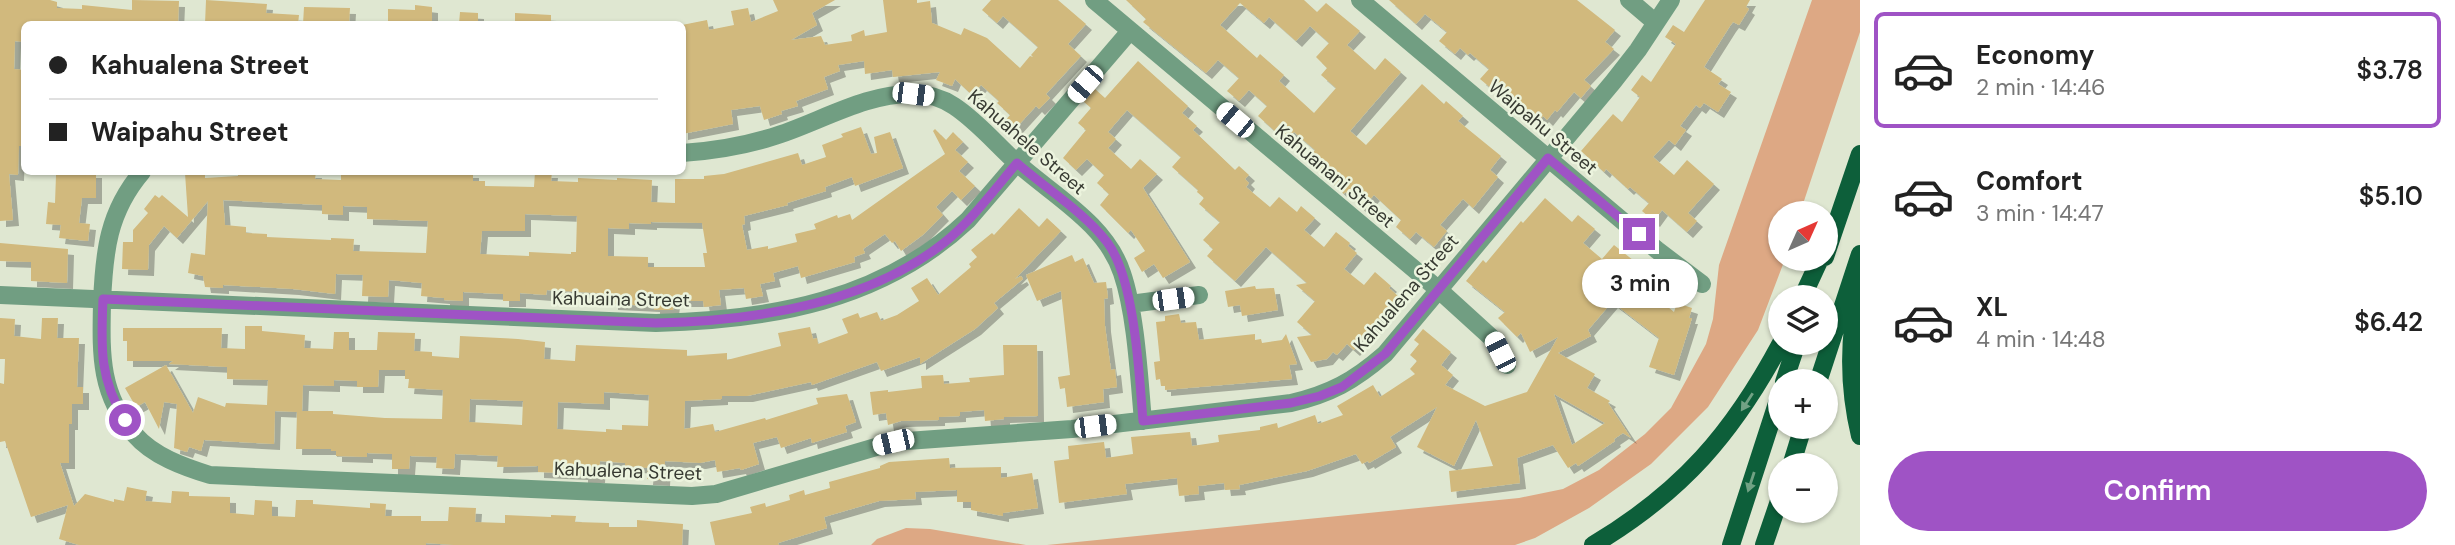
<!DOCTYPE html>
<html lang="en">
<head>
<meta charset="utf-8">
<style>
  body { margin:0; font-family:"DM Sans",sans-serif; background:#f2f2f2; color:#222; height:100vh; display:flex; flex-direction:column; font-size:26px; white-space:nowrap }
  * { box-sizing:border-box; margin:0 }
  p { font-size:23px; color:#767676 }
  .icon { flex:none; width:38px; height:38px; fill:none; stroke:currentColor; stroke-width:2; stroke-linecap:round; stroke-linejoin:round }
  .map { position:relative; flex:1; overflow:hidden }
  .panel { display:flex; flex-direction:column; background:#fff; width:595px }
  .panel>* { flex:none }
  .top-card { position:absolute; left:21px; top:21px; width:665px; height:154px; border-radius:10px; box-shadow:0 2px 5px #0004; display:grid; align-content:center; height:154px; padding:0 28px; background:#fff }
  .needle { width:46px; rotate:45deg }
  .tools { position:absolute; left:1768px; top:201px; display:grid; gap:14px }
  .tools a { display:grid; place-items:center; width:70px; height:70px; border-radius:50%; background:#fff; box-shadow:0 2px 5px #0004; font-size:35px }
  .end { position:absolute; width:32px; height:32px; margin:-16px; border:9px solid #9f53c5; background:#fff; box-shadow:0 0 0 4px #fff }
  .from { border-radius:50% }
  .bubble { position:absolute; height:49px; border-radius:24px; background:#fff; box-shadow:0 2px 5px #0004; font-size:23px; font-weight:600; line-height:49px; text-align:center }
  .car { position:absolute; width:21px; height:42px; margin:-21px -10px; border-radius:9px; box-shadow:0 0 5px 2px #0007; background:linear-gradient(#fff 24%,#345 0 40%,#fff 0 76%,#345 0 86%,#fff 0) }
  .top-card b { display:flex; align-items:center; gap:24px; height:66px; font-size:26px }
  .top-card b+b { border-top:2px solid #e0e0e0 }
  .top-card i { width:18px; height:18px; background:#222 }
  ul { padding:12px 0 0; list-style:none }
  li { display:flex; align-items:center; gap:21px; height:116px; margin:0 14px 10px; padding:0 14px; border:4px solid transparent; border-radius:10px }
  li div { flex:1 }
  li b { display:block; font-size:26px }
  li em { font-style:normal; font-weight:600 }
  li.selected { border-color:#9f53c5 }
  li>.icon { width:63px; height:63px; stroke-width:1.5 }
  .cta { display:flex; gap:14px; margin-top:auto; padding:14px 28px }
  .cta a { flex:1; height:80px; border-radius:42px; background:#9f53c5; color:#fff; font-size:28px; font-weight:600; line-height:80px; text-align:center }
  main { display:flex; flex:1; min-height:0 }
  .map>svg:first-child { display:block }
  .green { fill:#dda884 }
  .building { fill:#d1b97d; fill-rule:evenodd; filter:url(#shadow) }
  .lines { fill:none; stroke-linecap:round; stroke-linejoin:round }
  .minor { stroke:#719e82; stroke-width:18 }
  .major { stroke:#0d5f3a; stroke-width:18 }
  .oneway { fill:#71a284 }
  .route { stroke:#9f53c5; stroke-width:9 }
  .labels { text-anchor:middle; dominant-baseline:central; stroke-width:5; stroke-linejoin:round; paint-order:stroke }
  .street-label { font-size:19px; fill:#373a32; stroke:#ecf4de }
</style>
</head>
<body>
<main>
<div class="map">
<svg width="1860" height="545" viewBox="0 0 1860 545">
  <defs>
    <filter id="shadow"><feDropShadow dx="6" dy="6" stdDeviation="0" flood-color="#0004"/></filter>
  </defs>
  <rect width="100%" height="100%" fill="#dfe7d1"/>
  <!-- green -->
  <path class="green" d="M1812 0H1860V32L1800 213 1780 214V259H1785L1758 330 1708 407 1651 464 1589 508 1535 538 1515 545H1047L1519 498 1563 489 1599 470 1645 434 1671 408 1706 344 1713 319 1719 265Z
    M906 528 930 529 1026 545H871L877 539Z"/>
  <!-- building -->
  <path class="building" d="M0 0H50L57 2V8L82 9V5L132 10V0L179 1 178 24H24V42L15 41 14 69 24 70V146H19L18 175 9 174 13 220 0 221V174H5H0Z
    M206 0 267 4 266 13 299 15 298 24H205Z
    M773 0H835L812 13 817 25 791 40 821 36 825 45 852 41 851 35 864 30 865 36 887 32 883 0H917V3L930 1 932 23 961 35 964 28 987 38 1020 68 1030 56 1033 57 1031 55 1038 47 1003 16 997 23 982 10 991 0H1058L1086 24 1068 44 1081 56 1046 94 1050 98 1039 109 1036 106 1015 129 1005 121 1010 115 997 103 999 101 981 85 972 95 955 79 952 86 936 80 940 72 893 77 892 70 865 74 864 61 838 65 840 71 824 77 828 89 796 101 798 106 781 111 782 114 764 120 760 106 731 110 733 124 682 134V25L707 20 709 30 734 25 731 11 748 8 751 22 778 11Z
    M1126 0H1304L1317 12 1326 3 1360 31 1347 45 1375 70 1385 58 1401 72 1350 131 1366 145 1422 84 1444 104 1446 101 1463 116 1458 121 1501 156 1490 170 1498 177 1473 208 1463 199 1440 225 1447 231 1434 247 1416 232 1410 239 1396 227 1401 220 1374 195 1362 208 1345 192 1344 194 1307 159 1315 150 1294 132 1286 141 1258 116 1267 106 1249 90 1239 101 1227 91 1239 78 1218 60 1206 73 1143 22 1146 19ZM1240 3 1264 23 1269 17 1296 41 1310 26 1329 43 1316 57 1327 68 1321 75 1336 88 1314 113 1279 81 1284 75 1260 54 1257 58 1220 25Z
    M1389 0H1577L1615 30 1605 42 1614 49 1584 80 1591 86 1581 98 1574 92 1557 112 1555 110 1547 120 1543 116 1538 122 1494 86 1492 89 1480 79 1489 69 1470 53 1468 55 1460 48 1455 54 1439 41 1447 32 1425 14 1416 24Z
    M1705 0H1750L1746 7 1749 9 1739 25 1733 22 1730 26 1704 67 1722 79 1718 84 1731 92 1718 112 1704 103 1700 108 1696 105 1680 126 1686 130 1675 145 1669 140 1653 157 1674 175 1687 160 1714 184 1688 213 1697 221 1687 232 1662 210 1654 221 1642 211 1649 203 1630 187 1628 189 1606 169 1604 172 1581 151 1613 114 1622 122 1640 97 1631 90 1642 75 1651 82 1676 44 1665 37 1673 25 1684 32Z
    M415 5 432 7V24H388V9L415 10Z
    M304 7 350 8 349 24H303Z
    M460 12 478 13V24H459Z
    M515 13 551 15V24H515Z
    M1138 61 1188 106 1182 113 1197 126 1193 130 1235 170 1239 166 1249 175 1245 179 1249 183 1246 187 1270 207 1279 197 1297 212 1301 206 1315 218 1304 230 1324 247 1336 232 1350 243 1348 246 1357 253 1344 269 1364 285 1375 272 1391 286 1389 288 1399 297 1354 350 1347 344 1337 355 1333 352 1327 359 1311 362 1297 337 1312 335 1297 322 1315 301 1296 285 1307 283 1266 247 1235 281 1207 256 1213 249 1203 240 1220 222 1199 204 1204 198 1197 192 1198 190 1172 167 1181 157 1127 110 1108 132 1116 139 1108 148 1131 169 1140 159 1157 174 1143 188 1190 262 1163 278 1154 264 1142 272 1134 258 1145 251 1131 230 1128 233 1100 205 1109 194 1097 183 1104 175 1087 159 1076 170 1063 158 1086 130 1078 123 1091 108 1084 102 1095 89 1105 98Z
    M861 127 871 154 877 153 874 137 890 132 903 168 855 186 852 177 825 187 826 191 787 203 788 205 744 216 745 224 742 225 747 250 768 246V249L797 242 795 234 816 229 814 224 837 215 838 218 850 214 852 220 945 154 933 131 935 129 946 140 953 132 963 142 955 150 968 162 959 171 975 186 961 200 952 191 936 207 943 215 924 234 901 251 895 241 892 243 885 234 863 249 865 253 854 257 855 262 801 278 798 266 773 273 775 281 760 284 763 296 746 299 744 288 719 290 721 305 704 307 703 301H674L673 310H654V306L612 304V294L547 290 546 295 520 293V301H503V294L463 292V301L444 300V298L421 296 422 283 389 280 388 297 362 296 363 275 336 274 335 294 293 289 223 285V288L205 287 203 276 188 273 191 253 205 255 208 201 177 238 164 226 149 245 148 270 122 269 123 242H133V230L148 213 144 209 155 195 159 198 162 195 188 217 185 173 205 172V178L238 176V172H316L315 179 341 180V172H473V181H485V186L534 187 535 172H552L551 181 578 182V178L617 180V178L652 180 651 202 675 203V179H704V176L724 174 798 153 802 165 826 157 822 145 843 137 841 134ZM223 200 322 205V214L343 215V206L367 207V219L428 221 426 253 353 251 354 239 331 238V240L267 237V234L246 233V227L225 225ZM525 214 577 216 576 252H571V254L529 252V256L480 254 482 231H525ZM651 222 702 223 707 253H703L705 267H648V257L608 256V228L629 229V223L651 224Z
    M59 172H96V198H82L79 223 90 224 88 241 59 238 61 225 46 224 48 202 55 203 56 175H59Z
    M1545 198 1572 222 1578 215 1595 229 1583 243 1602 259 1614 245 1658 280 1649 291 1674 312 1677 303 1692 308 1689 318H1692L1674 375 1649 367 1659 338 1612 302 1588 330 1591 336 1558 353 1595 374 1587 388 1610 401 1608 403 1631 438 1623 433 1614 439 1615 441 1578 466 1576 463 1568 468 1553 445 1517 458 1520 483 1451 492 1449 471 1493 466 1476 420 1454 466 1417 447 1437 407 1390 437 1396 447 1369 463 1368 461 1362 464 1356 454 1307 471 1239 485 1240 489 1225 490 1224 483 1198 486 1199 494 1179 496 1177 478 1125 484 1127 494 1059 503 1054 461 1069 459 1068 446 1104 442 1106 458 1133 454 1131 437 1190 432 1192 446 1219 442 1218 435 1260 430V427L1277 423 1278 428 1315 415 1318 424 1343 415 1337 406 1373 385 1380 397 1415 374 1410 369 1417 361 1410 355 1419 344 1414 340 1423 329 1451 352 1441 365 1453 375 1445 385 1485 406 1527 392 1558 337 1530 352 1521 333 1517 337 1498 318 1505 312 1466 281 1483 260 1486 263 1521 221 1523 223ZM1554 394 1605 423 1572 445Z
    M1019 208 1039 227 1047 218 1061 231 1015 279 1021 276 1023 279 994 303 998 308 975 329 920 364V357L881 371 877 362 812 385 811 382 747 396H722V399L685 401 684 429 713 424 715 432 765 418 766 420 818 404 816 398 847 394 856 422 845 426 847 432 812 443 811 438 781 448 777 437 753 443 759 464 741 470 740 468 717 472 715 460 700 463 665 461 664 480 647 479 648 468 625 466V463L600 461 599 477H582V474L538 472V466L497 467 498 456 455 454 454 469 436 468 437 457 410 456 409 469H392V454L367 453V457L336 456V451H331V449H296L297 412 275 411 274 444 204 440 201 451 189 447 187 452 174 448 177 404 164 402 159 429 145 402 136 407 125 388 166 365 193 413 198 397 225 407 226 403 267 405 268 380 227 379V367L169 364 173 361H127V341H123V328H222L221 348 245 349V326H262V331L305 335 304 348 333 349 334 332H349V350H377L378 332 415 333 414 351 432 352V356L459 358 460 336 518 339 545 342 544 359 575 361 576 345 687 350V356L727 353V360L781 346 778 333 810 327 813 339 817 338 818 344 848 333 842 319 858 313 860 318 877 312 881 321 897 315 919 301 911 288 927 278 938 295 971 267 969 264 977 257 971 250 992 233 994 235ZM379 370H405V379H409L408 388 443 390 442 419 385 418 333 414V411H302L303 385 334 386V380L357 381V387H378ZM604 392 649 395 648 426 622 425V430L606 429V432L557 429 558 402 604 404ZM470 399 523 401 522 425 469 422Z
    M0 243 68 249 67 283 31 281V262L0 261Z
    M1072 255 1075 262 1083 258 1094 283 1106 282 1108 298 1104 299 1105 326 1111 370 1115 369 1117 387 1103 389 1104 402 1067 407 1065 388 1060 389 1058 377 1070 375 1061 291 1037 301 1026 275Z
    M1255 286 1256 289 1274 288 1278 310 1242 316 1240 305 1228 307 1225 291Z
    M1179 314 1181 323 1196 322 1199 340 1255 334V340L1261 339 1262 343 1282 340 1286 334 1297 364 1289 365 1292 379 1165 390V386H1161L1160 379 1156 380 1154 362 1160 361 1156 322 1165 321V316Z
    M0 318 15 319 14 336 41 339 42 318H58L57 338H79L77 387H83V404H72V424H69V463H60L74 506 85 494 114 502V499L124 501 127 487 147 491 145 501 171 503 172 491 189 492V496L230 497V513L254 515 255 500 272 501V516L295 517 296 500H313V504L370 508V503L386 504 385 516H421V521H448L449 507 476 508 475 522 505 523V515L551 517V515L576 516 575 522 609 523V527H637V520L683 524 682 545H454L426 543V545H79L59 539 68 505 31 517 5 441 0 442V383L4 384 5 359H0Z
    M1003 345H1037L1038 416 1004 417V419L985 421 984 410 960 412V416L939 417V420L901 421 888 425 886 413 873 415 870 392 888 390V392L922 388 921 376 943 375 944 384 970 382 969 378 1004 375Z
    M949 458 950 468 1001 467V478L1032 473 1038 508 1003 513V516L971 510V502H957V490L915 492 916 499 879 501 824 517 827 528 778 543 779 545H715L710 522 752 513 750 507 765 503 766 507 790 500 789 495 804 490 805 495 830 488 829 482 880 468V466L889 462Z"/>
  <g class="lines">
    <!-- minor -->
    <path class="minor" d="M1094 0 1439 290 1494 340 1507 365
      M1360 0 1657 250 1702 284
      M1629 0 1656 23
      M682 153C712 151 743 146 772 137 816 124 867 92 914 94 928 94 942 98 954 106 977 121 997 145 1017 163 1054 196 1106 224 1122 273 1136 314 1139 377 1143 421
      M142 172C108 212 104 252 102 303 101 353 99 394 135 435 153 456 184 467 210 475L692 496 716 494 893 442 1072 429 1291 403C1330 394 1354 381 1385 354L1613 82 1638 50 1671 0
      M0 295 656 323C770 320 882 301 968 220L1130 31
      M1130 304 1199 295"/>
    <!-- major -->
    <path class="major" d="M1825 257 1860 154
      M1860 286C1848 337 1848 386 1860 436
      M1802 298 1820 259
      M1784 382 1797 343
      M1818 382 1860 254
      M1791 466 1803 427
      M1593 545C1682 492 1733 433 1781 343
      M1731 545 1780 394
      M1764 545 1780 498"/>
  </g>
  <!-- one-way arrows -->
  <defs><path id="oneway-solid" d="M-6-.8H1V-3.2L6.5 0L1 3.2V.8H-6Z" transform="scale(1.75)"/></defs>
  <g class="oneway">
    <use href="#oneway-solid" transform="translate(1747 402) rotate(123)"/>
    <use href="#oneway-solid" transform="translate(1751 482) rotate(108)"/>
  </g>
  <g class="lines">
    <!-- route -->
    <path class="route" d="M125 420C99 379 101 346 103 299L656 323C753 321 866 305 945 242 972 220 994 190 1017 163 1045 188 1084 212 1107 242 1135 279 1139 373 1143 421L1291 403 1320 396 1342 387 1385 354 1548 158 1639 234"/>
  </g>
  <g class="labels">
    <!-- street labels -->
    <g class="street-label">
      <text transform="translate(1543 127) rotate(40)">Waipahu Street</text>
      <text transform="translate(1027 142) rotate(41)">Kahuahele Street</text>
      <text transform="translate(1335 176) rotate(40)">Kahuanani Street</text>
      <text transform="translate(1406 293) rotate(-49)">Kahualena Street</text>
      <text transform="translate(621 299) rotate(1)">Kahuaina Street</text>
      <text transform="translate(628 471) rotate(2)">Kahualena Street</text>
    </g>
  </g>
</svg>
<div class="tools">
<a><svg class="needle" viewBox="-14 -14 28 28"><path d="M0-13l5 13h-10z" fill="#e53935"/><path d="M0 13l5-13h-10z" fill="#767676"/></svg></a>
<a><svg class="icon" aria-label="layers" viewBox="0 0 24 24"><path d="M12 4l9 5-9 5-9-5zM3 14l9 5 9-5"/></svg></a>
<a>+</a>
<a>−</a>
</div>
<i class="end from" style="left:125px;top:420px"></i>
<i class="end" style="left:1639px;top:234px"></i>
<div class="bubble" style="left:1582px;top:259px;width:116px">3 min</div>
<i class="car" style="left:1085px;top:84px;rotate:221deg"></i>
<i class="car" style="left:913px;top:94px;rotate:97deg"></i>
<i class="car" style="left:1235px;top:120px;rotate:310deg"></i>
<i class="car" style="left:1173px;top:299px;rotate:82deg"></i>
<i class="car" style="left:1500px;top:352px;rotate:333deg"></i>
<i class="car" style="left:1095px;top:426px;rotate:83deg"></i>
<i class="car" style="left:893px;top:442px;rotate:257deg"></i>
<div class="top-card">
<b><i class="from"></i>Kahualena Street</b>
<b><i></i>Waipahu Street</b>
</div>
</div>
<section class="panel">
<ul>
<li class="selected"><svg class="icon" aria-label="car" viewBox="0 0 24 24"><path d="M5 17H2v-5l4-1 3-4h7l3 4 3 1v5h-3M9 17h6M6 11h13"/><circle cx="7" cy="17" r="2"/><circle cx="17" cy="17" r="2"/></svg><div><b>Economy</b><p>2 min · 14:46</p></div><em>$3.78</em></li>
<li><svg class="icon" aria-label="car" viewBox="0 0 24 24"><path d="M5 17H2v-5l4-1 3-4h7l3 4 3 1v5h-3M9 17h6M6 11h13"/><circle cx="7" cy="17" r="2"/><circle cx="17" cy="17" r="2"/></svg><div><b>Comfort</b><p>3 min · 14:47</p></div><em>$5.10</em></li>
<li><svg class="icon" aria-label="car" viewBox="0 0 24 24"><path d="M5 17H2v-5l4-1 3-4h7l3 4 3 1v5h-3M9 17h6M6 11h13"/><circle cx="7" cy="17" r="2"/><circle cx="17" cy="17" r="2"/></svg><div><b>XL</b><p>4 min · 14:48</p></div><em>$6.42</em></li>
</ul>
<div class="cta"><a>Confirm</a></div>
</section>
</main>
</body>
</html>
